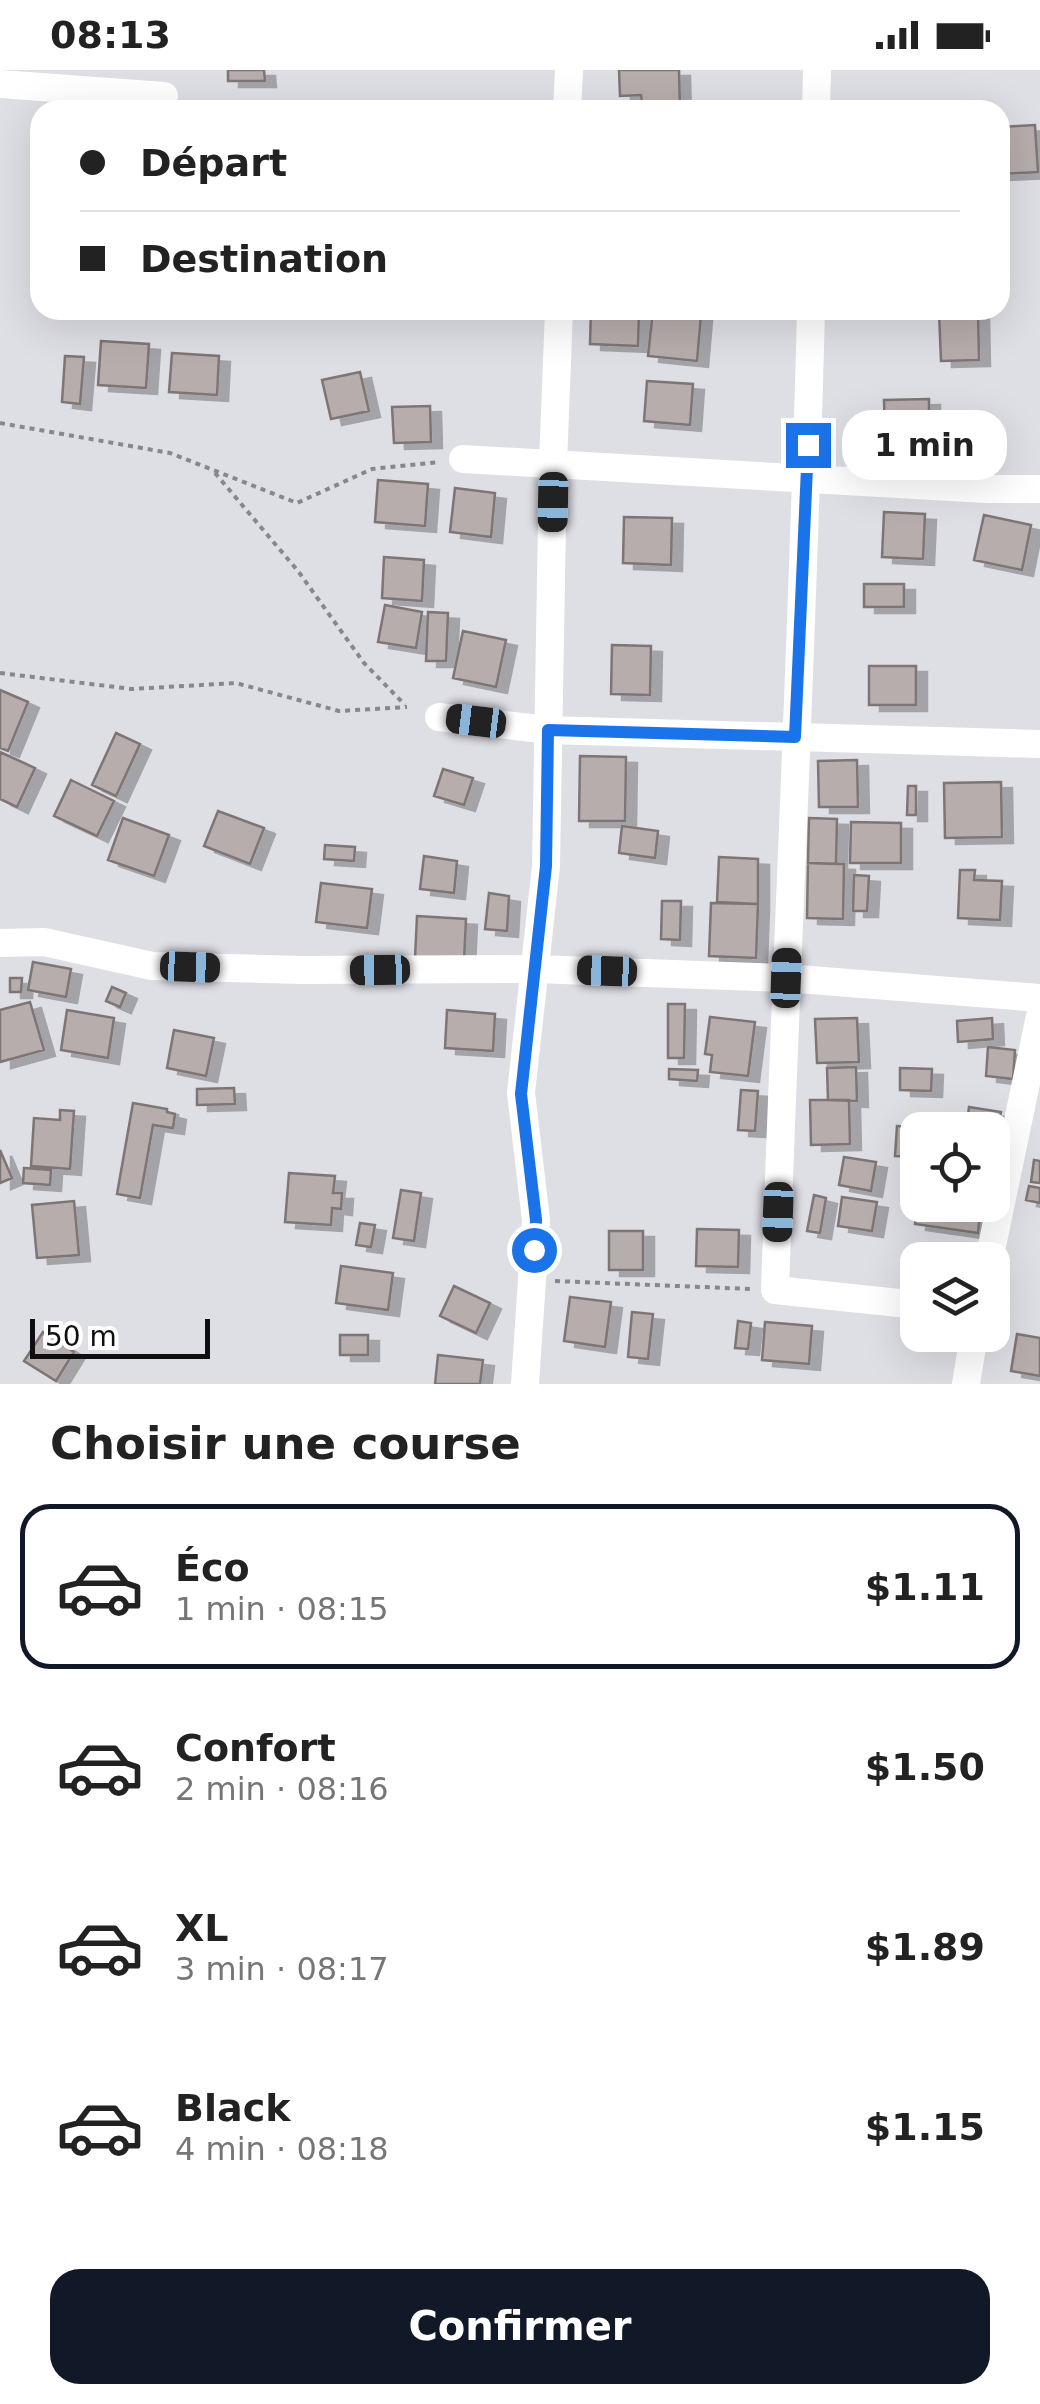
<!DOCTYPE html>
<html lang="fr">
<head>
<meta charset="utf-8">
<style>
  body { margin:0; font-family:"DejaVu Sans",sans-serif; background:#f2f2f2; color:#222; height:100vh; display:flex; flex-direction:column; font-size:38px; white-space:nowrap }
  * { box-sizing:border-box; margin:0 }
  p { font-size:32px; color:#767676 }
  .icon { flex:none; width:55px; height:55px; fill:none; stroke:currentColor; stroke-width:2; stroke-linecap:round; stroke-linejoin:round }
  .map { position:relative; height:1314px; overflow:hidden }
  .drawer { display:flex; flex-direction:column; background:#fff; flex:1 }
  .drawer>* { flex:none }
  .guide { position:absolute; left:30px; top:30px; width:980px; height:220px; border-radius:30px; box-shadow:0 10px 40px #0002; display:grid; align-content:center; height:220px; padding:0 50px; background:#fff }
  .fabs { position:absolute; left:900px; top:1042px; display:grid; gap:20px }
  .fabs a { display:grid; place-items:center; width:110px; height:110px; border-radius:20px; background:#fff; box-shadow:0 10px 40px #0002; font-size:50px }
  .scale { position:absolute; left:30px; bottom:25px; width:180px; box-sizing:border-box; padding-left:10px; border:5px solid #0f0e11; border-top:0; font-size:28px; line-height:35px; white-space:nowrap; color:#0f0e11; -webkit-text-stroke:8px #fff; paint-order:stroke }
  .end { position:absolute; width:45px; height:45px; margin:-22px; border:12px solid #1a73e8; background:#fff; box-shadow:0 0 0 5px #fff }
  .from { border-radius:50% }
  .bubble { position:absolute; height:70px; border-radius:30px; background:#fff; box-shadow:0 10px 40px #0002; font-size:32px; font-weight:800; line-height:70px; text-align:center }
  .car { position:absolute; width:30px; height:60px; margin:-30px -15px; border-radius:12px; box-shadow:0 0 8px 2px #0007; background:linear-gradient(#222 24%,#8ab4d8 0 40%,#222 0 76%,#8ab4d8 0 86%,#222 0) }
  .guide b { display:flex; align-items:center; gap:35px; height:95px; font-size:38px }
  .guide b+b { border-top:2px solid #e0e0e0 }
  .guide i { width:25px; height:25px; background:#222 }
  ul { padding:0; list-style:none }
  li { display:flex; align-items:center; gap:30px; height:165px; margin:0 20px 15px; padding:0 30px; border:5px solid transparent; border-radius:30px }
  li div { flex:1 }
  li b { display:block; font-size:38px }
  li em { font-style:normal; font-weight:800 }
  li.on { border-color:#111827 }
  li>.icon { width:90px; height:90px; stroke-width:1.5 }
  h2 { padding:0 50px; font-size:45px; line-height:120px }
  .button { display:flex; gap:20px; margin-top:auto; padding:20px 50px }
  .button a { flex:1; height:115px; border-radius:30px; background:#111827; color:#fff; font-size:40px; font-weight:800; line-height:115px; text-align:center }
  .status { display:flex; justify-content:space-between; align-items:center; height:70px; padding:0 50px; background:#fff; direction:ltr }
  .status svg { height:28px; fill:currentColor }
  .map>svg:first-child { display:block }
  .building { fill:#b6adac; stroke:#7e7675; stroke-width:2.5; filter:url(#shadow) }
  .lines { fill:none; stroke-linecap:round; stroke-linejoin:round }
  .path { stroke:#87878c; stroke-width:4; stroke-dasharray:5 5; stroke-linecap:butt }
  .minor { stroke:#fff; stroke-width:28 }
  .route { stroke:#1a73e8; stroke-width:12 }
</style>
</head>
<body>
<div class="status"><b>08:13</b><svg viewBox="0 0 49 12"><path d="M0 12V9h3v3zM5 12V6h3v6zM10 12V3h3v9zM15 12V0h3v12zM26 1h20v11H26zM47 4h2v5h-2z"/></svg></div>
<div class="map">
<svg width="1040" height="1314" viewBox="0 0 1040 1314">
  <defs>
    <filter id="shadow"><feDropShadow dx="11" dy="6" stdDeviation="0" flood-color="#0004"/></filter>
  </defs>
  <rect width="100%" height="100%" fill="#dedee5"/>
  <!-- building -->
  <path class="building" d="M228 0H264L265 11H228Z
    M619 0H679L680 40H643L641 25 620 26Z
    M1035 55 1038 102 1000 104V57Z
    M591 240H639L638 276 590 274Z
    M653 240 701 245 697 291 648 286Z
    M978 241 979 290 941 291 939 242Z
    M101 271 149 274 146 318 98 315Z
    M172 283 219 286 217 325 169 322Z
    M65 286 84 287 80 334 62 332Z
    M360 302 369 341 331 349 322 310Z
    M647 311 693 314 690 355 644 351Z
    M929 329V367H885L884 330Z
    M430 336 431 372 394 373 392 337Z
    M378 410 428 414 425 456 375 452Z
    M455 418 495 423 491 467 450 462Z
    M884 442 925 444 923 489 882 487Z
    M984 445 1031 455 1022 500 974 490Z
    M624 447 672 448 671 495 623 493Z
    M384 487 424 490 422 531 382 528Z
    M864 514H904V537H864Z
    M385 535 422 542 416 578 378 572Z
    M428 542 448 543 446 591H426Z
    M463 561 506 570 496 617 453 608Z
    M612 575 651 576 650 625 611 624Z
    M869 596H916V635H869Z
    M0 620 28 632 8 681 0 678Z
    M116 663 140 674 116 726 92 715Z
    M0 682 35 698 17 737 0 729Z
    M580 686 626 687 625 751H579Z
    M857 690 858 737H819L818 691Z
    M443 699 473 708 464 735 434 726Z
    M71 710 114 731 97 766 54 746Z
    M1001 712 1002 767 945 768 944 713Z
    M908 716H916V745H907Z
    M218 741 264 758 250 794 204 776Z
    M123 748 169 765 154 806 108 790Z
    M809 748 837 749 836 794 808 793Z
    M851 752 901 753V793H850Z
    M622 756 658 761 655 788 619 783Z
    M325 775 355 777 354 791 324 789Z
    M424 786 457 791 454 823 420 819Z
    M719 787 758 789V834L717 832Z
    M808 793 844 794 843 849 807 848Z
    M960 800H975L974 810 1002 811 1000 850 958 848Z
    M854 805 869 806 867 841H853Z
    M321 813 372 819 367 858 316 852Z
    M489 823 509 826 507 861 485 859Z
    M662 831H681L680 870 661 869Z
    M711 833 758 834 756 888 709 886Z
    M417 846 466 849 464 891 415 888Z
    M33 892 71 899 66 927 28 920Z
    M10 908H22L21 922H10Z
    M112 917 126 923 120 937 106 931Z
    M30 932 44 980 0 992V940Z
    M668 934H685L684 988H668Z
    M67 940 114 948 108 988 61 980Z
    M447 940 495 944 493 981 445 978Z
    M710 947 755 952 748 1006 710 1002 712 985 705 984Z
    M857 948 859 992 817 993 815 949Z
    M992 948 993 969 958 972 957 951Z
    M174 960 214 968 206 1006 167 998Z
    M988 977 1015 980 1013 1009 986 1006Z
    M856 997 857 1031 828 1030 827 998Z
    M900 998 932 999 931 1021 900 1020Z
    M669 999 698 1000 697 1011 669 1009Z
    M234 1018 235 1034 197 1035V1019Z
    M741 1020 758 1021 755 1061 738 1060Z
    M810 1030H849L850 1074 811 1075Z
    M133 1033 167 1039V1042L175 1044 173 1058 153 1055 140 1128 117 1124Z
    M969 1037 1001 1042 994 1085H992V1060H966Z
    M60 1040 74 1041 70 1099 31 1096 34 1048 60 1050Z
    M958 1047 955 1060H938L940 1048Z
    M897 1056 929 1058V1060H918V1087L895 1086Z
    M0 1080 12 1108 0 1113Z
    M844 1087 876 1092 871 1121 839 1115Z
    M1034 1090 1040 1091V1113L1031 1112Z
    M24 1098 51 1100 50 1115 23 1113Z
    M289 1103 335 1106 333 1123H342L341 1139 332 1138 331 1155 285 1152Z
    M1029 1116 1040 1118V1133L1026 1130Z
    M401 1120 421 1123 414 1171 393 1168Z
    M814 1125 826 1128 820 1163 807 1161Z
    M842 1127 877 1132 872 1161 838 1156Z
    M74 1131 79 1185 37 1188 32 1135Z
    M918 1135H981L978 1163 915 1154Z
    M360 1153 375 1155 371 1177 356 1175Z
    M697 1159 739 1160 738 1197 696 1196Z
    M609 1161H643V1200H609Z
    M341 1196 393 1203 388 1240 336 1233Z
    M454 1216 490 1233 476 1263 440 1246Z
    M570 1227 611 1232 605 1277 564 1271Z
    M632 1242 653 1244 648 1289 628 1287Z
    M738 1251 751 1253 748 1279 735 1278Z
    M765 1252 812 1256 809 1294 762 1290Z
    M43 1262 74 1282 56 1311 24 1291Z
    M1017 1264 1040 1268V1306L1011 1301Z
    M340 1265H368V1285H340Z
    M438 1285 483 1290 480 1314H435Z"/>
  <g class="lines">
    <!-- path -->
    <path class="path" d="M0 353 170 383 297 433 372 399 439 392
      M215 403 298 501 364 593 405 635
      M0 603 132 619 236 613 339 641 407 637
      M555 1211 751 1219"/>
    <!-- minor -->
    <path class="minor" d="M0 14 164 26
      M567 40 569 0
      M816 40 817 0
      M811 240C803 567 786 893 775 1220L918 1235
      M463 389 986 419H1040
      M439 647 548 660 1040 674
      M0 873 44 872 152 896 302 900 535 899 785 908 1040 928
      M989 1190 1040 946
      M525 1314 536 1150 521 1023 546 796 553 394 559 240
      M966 1314 974 1265"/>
  </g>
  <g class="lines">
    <!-- route -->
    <path class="route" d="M534 1180 536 1150 521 1024 546 796 548 660 795 667 808 375"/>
  </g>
</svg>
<div class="fabs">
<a><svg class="icon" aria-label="locate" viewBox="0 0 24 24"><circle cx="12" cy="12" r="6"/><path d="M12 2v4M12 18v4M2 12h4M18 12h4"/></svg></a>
<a><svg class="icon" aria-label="layers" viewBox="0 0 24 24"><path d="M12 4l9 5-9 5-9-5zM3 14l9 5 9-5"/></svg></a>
</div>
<div class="scale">50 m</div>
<i class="end from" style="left:534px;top:1180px"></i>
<i class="end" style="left:808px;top:375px"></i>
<div class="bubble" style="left:842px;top:340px;width:165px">1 min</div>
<i class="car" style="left:553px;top:432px;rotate:181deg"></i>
<i class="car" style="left:476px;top:651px;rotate:277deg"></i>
<i class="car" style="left:190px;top:897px;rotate:92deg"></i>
<i class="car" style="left:380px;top:900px;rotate:269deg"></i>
<i class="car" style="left:607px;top:901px;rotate:272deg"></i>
<i class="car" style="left:786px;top:908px;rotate:2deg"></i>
<i class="car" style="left:778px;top:1142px;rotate:182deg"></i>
<div class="guide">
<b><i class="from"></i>Départ</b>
<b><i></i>Destination</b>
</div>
</div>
<section class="drawer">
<h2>Choisir une course</h2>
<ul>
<li class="on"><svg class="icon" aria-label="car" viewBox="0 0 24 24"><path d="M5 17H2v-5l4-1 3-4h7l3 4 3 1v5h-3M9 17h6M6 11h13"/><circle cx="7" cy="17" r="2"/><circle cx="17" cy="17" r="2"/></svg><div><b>Éco</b><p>1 min · 08:15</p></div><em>$1.11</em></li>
<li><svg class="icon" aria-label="car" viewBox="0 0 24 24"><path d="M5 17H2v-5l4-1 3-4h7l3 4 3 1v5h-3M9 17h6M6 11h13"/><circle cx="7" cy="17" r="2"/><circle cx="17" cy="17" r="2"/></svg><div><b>Confort</b><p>2 min · 08:16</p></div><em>$1.50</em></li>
<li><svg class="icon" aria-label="car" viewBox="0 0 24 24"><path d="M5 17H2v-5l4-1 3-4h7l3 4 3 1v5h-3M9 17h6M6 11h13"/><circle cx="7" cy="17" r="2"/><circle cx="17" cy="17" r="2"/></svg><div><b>XL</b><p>3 min · 08:17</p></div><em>$1.89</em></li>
<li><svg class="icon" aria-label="car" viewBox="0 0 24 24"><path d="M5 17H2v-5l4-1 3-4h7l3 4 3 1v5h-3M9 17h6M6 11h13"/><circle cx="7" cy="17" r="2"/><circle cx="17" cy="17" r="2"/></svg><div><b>Black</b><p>4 min · 08:18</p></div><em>$1.15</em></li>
</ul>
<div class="button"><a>Confirmer</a></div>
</section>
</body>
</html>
